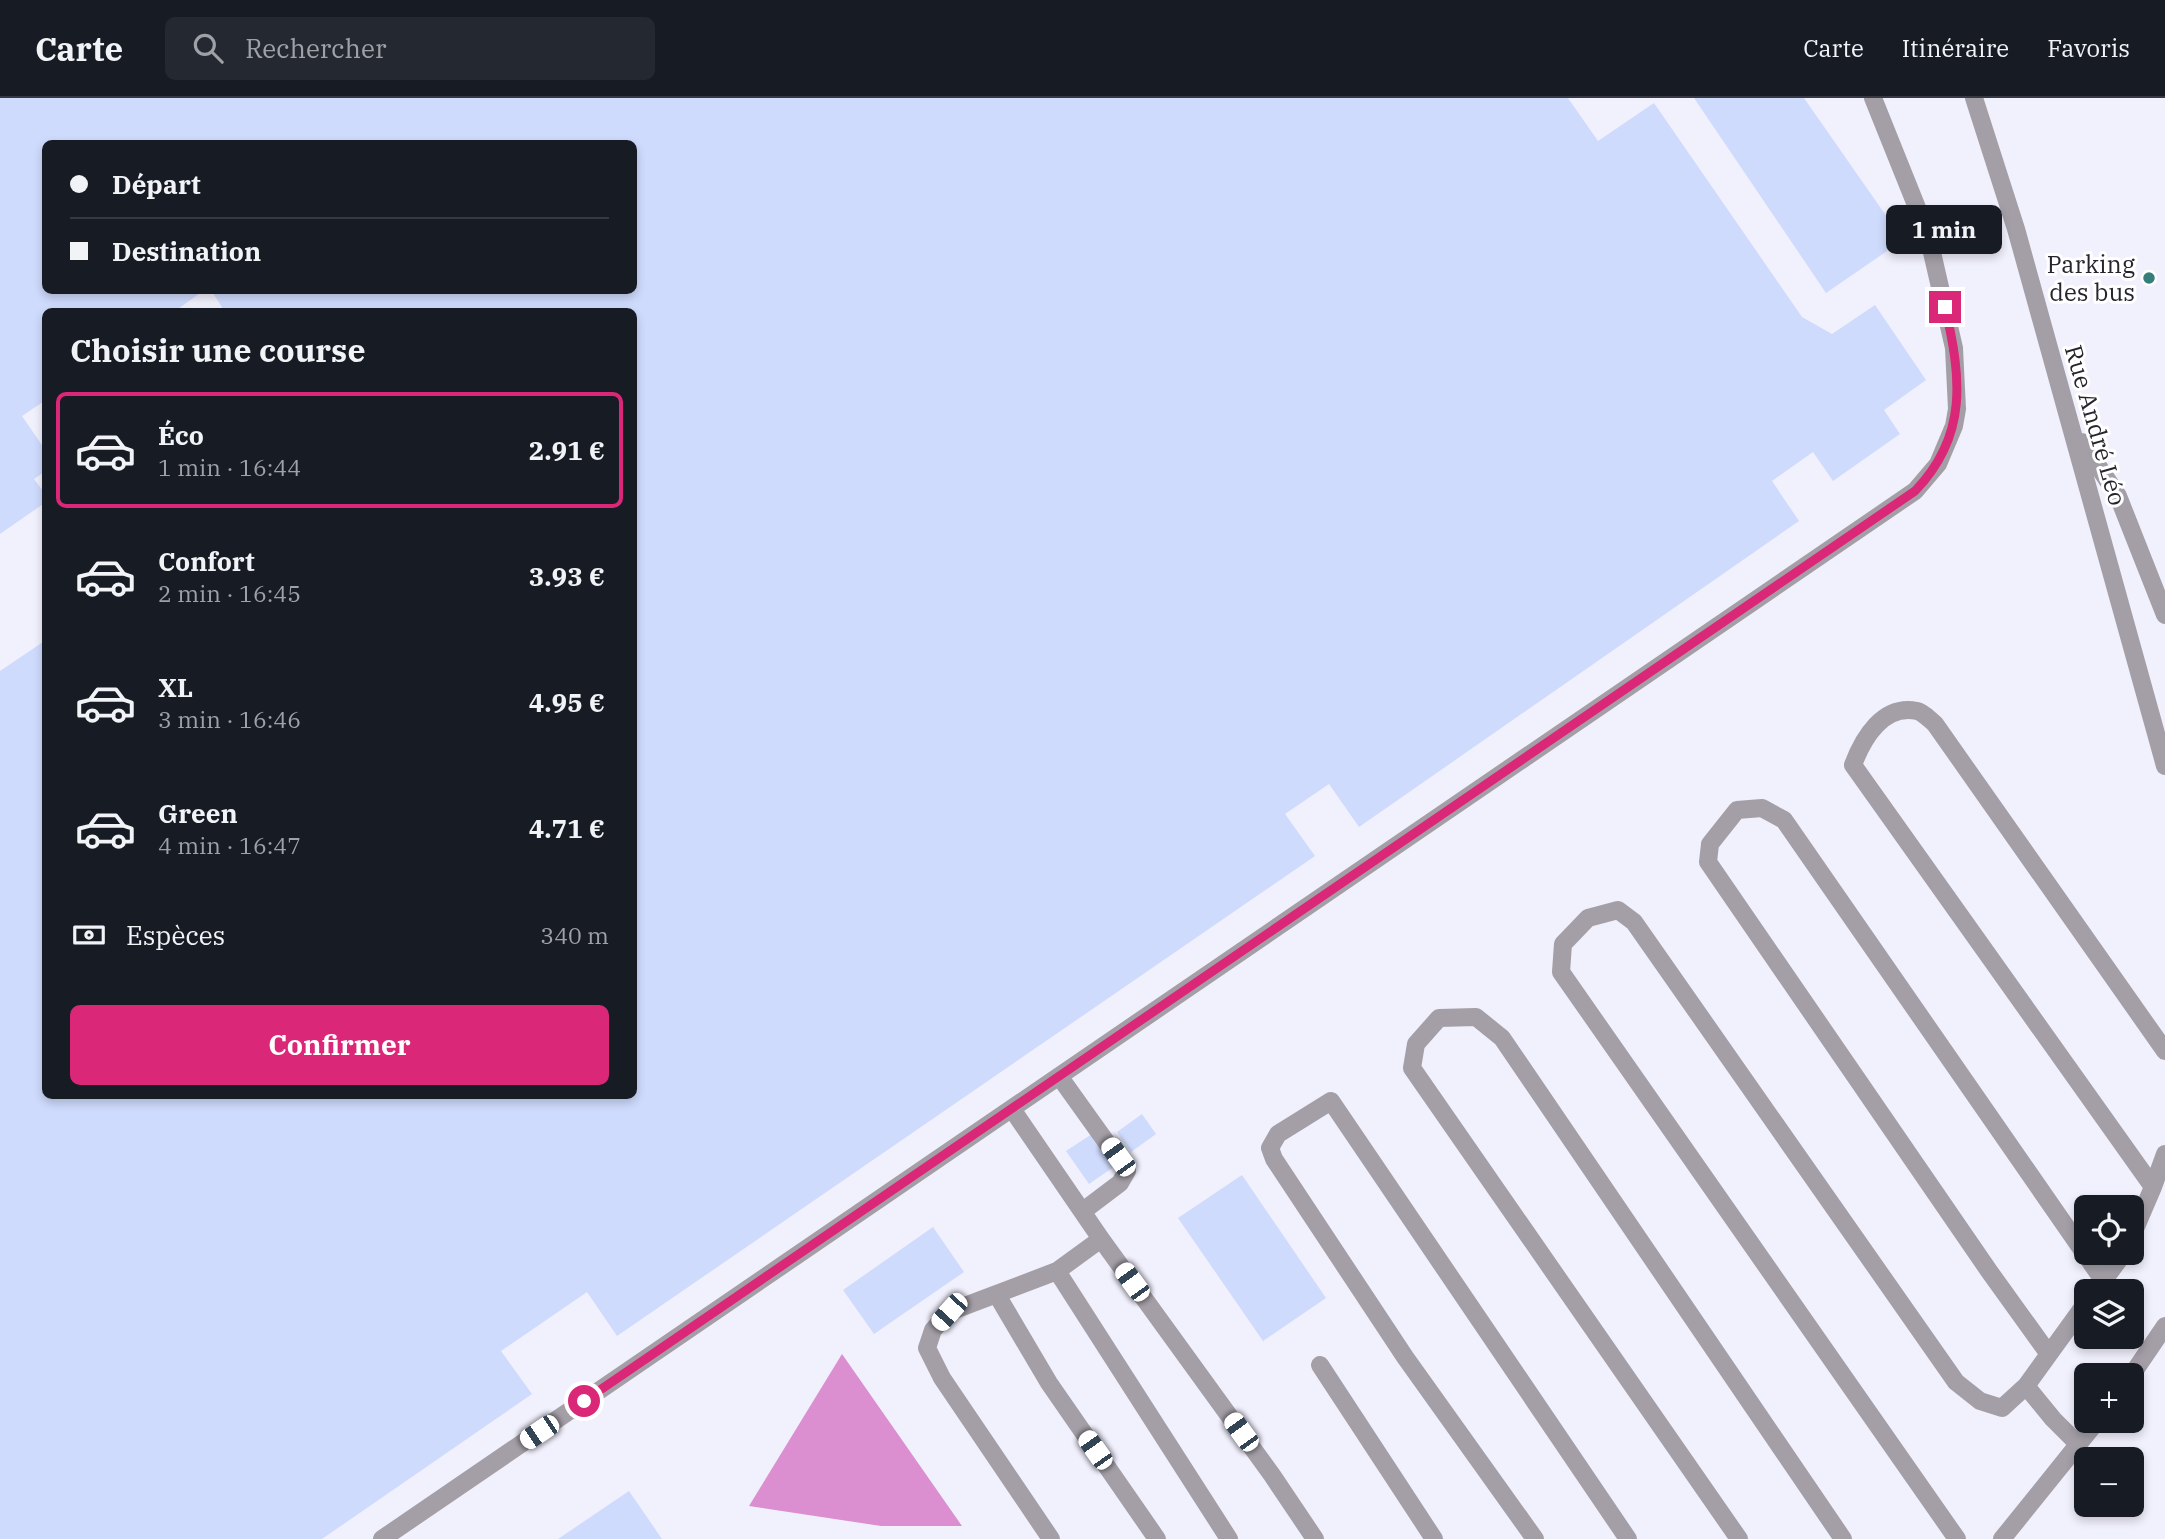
<!DOCTYPE html>
<html lang="fr">
<head>
<meta charset="utf-8">
<style>
  body { margin:0; font-family:"IBM Plex Serif",serif; background:#242831; color:#f1f3f6; height:100vh; display:flex; flex-direction:column; font-size:26px; white-space:nowrap }
  * { box-sizing:border-box; margin:0 }
  p { font-size:23px; color:#9ea1a6 }
  .icon { flex:none; width:38px; height:38px; fill:none; stroke:currentColor; stroke-width:2; stroke-linecap:round; stroke-linejoin:round }
  .map { position:relative; flex:1; overflow:hidden }
  .panel { position:absolute; left:42px; top:210px; width:595px; height:791px; display:flex; flex-direction:column; background:#171b24; border-radius:10px; box-shadow:0 4px 10px #0003 }
  .panel>* { flex:none }
  .top-card { position:absolute; left:42px; top:42px; width:595px; height:154px; border-radius:10px; box-shadow:0 4px 10px #0003; display:grid; align-content:center; height:154px; padding:0 28px; background:#171b24 }
  .buttons { position:absolute; left:2074px; top:1097px; display:grid; gap:14px }
  .buttons a { display:grid; place-items:center; width:70px; height:70px; border-radius:10px; background:#171b24; box-shadow:0 4px 10px #0003; font-size:35px }
  .end { position:absolute; width:32px; height:32px; margin:-16px; border:9px solid #db2777; background:#fff; box-shadow:0 0 0 4px #fff }
  .from { border-radius:50% }
  .bubble { position:absolute; height:49px; border-radius:10px; background:#171b24; box-shadow:0 4px 10px #0003; font-size:23px; font-weight:700; line-height:49px; text-align:center }
  .car { position:absolute; width:21px; height:42px; margin:-21px -10px; border-radius:9px; box-shadow:0 0 5px 2px #0007; background:linear-gradient(#fff 24%,#345 0 40%,#fff 0 76%,#345 0 86%,#fff 0) }
  .top-card b { display:flex; align-items:center; gap:24px; height:66px; font-size:26px }
  .top-card b+b { border-top:2px solid #363941 }
  .top-card i { width:18px; height:18px; background:#f1f3f6 }
  ul { padding:0; list-style:none }
  li { display:flex; align-items:center; gap:21px; height:116px; margin:0 14px 10px; padding:0 14px; border:4px solid transparent; border-radius:10px }
  li div { flex:1 }
  li b { display:block; font-size:26px }
  li em { font-style:normal; font-weight:700 }
  li.current { border-color:#db2777 }
  li>.icon { width:63px; height:63px; stroke-width:1.5 }
  h2 { padding:0 28px; font-size:32px; line-height:84px }
  .pay { display:flex; align-items:center; gap:18px; height:77px; padding:0 28px; font-size:26px }
  .pay p { margin-inline-start:auto }
  .cta { display:flex; gap:14px; margin-top:auto; padding:14px 28px }
  .cta a { flex:1; height:80px; border-radius:10px; background:#db2777; color:#fff; font-size:28px; font-weight:700; line-height:80px; text-align:center }
  header { display:flex; align-items:center; gap:42px; box-sizing:border-box; height:98px; padding:0 35px; background:#171b24; border-bottom:2px solid #363941 }
  header strong { font-size:33px }
  nav { display:flex; gap:38px; margin-inline-start:auto; font-size:24px }
  .search { width:490px; height:63px; background:#242831; display:flex; align-items:center; gap:18px; box-sizing:border-box; padding:0 24px; border-radius:10px; color:#9ea1a6; font-size:26px }
  .map>svg:first-child { display:block }
  .forest { fill:#db8fd0 }
  .building { fill:#cfdbfd }
  .lines { fill:none; stroke-linecap:round; stroke-linejoin:round }
  .service { stroke:#a49fa7; stroke-width:18 }
  .tertiary { stroke:#a49fa7; stroke-width:18 }
  .route { stroke:#db2777; stroke-width:9 }
  .poi-dot { fill:#367e79; stroke:#fff; stroke-width:2.5 }
  .labels { text-anchor:middle; dominant-baseline:central; stroke-width:6; stroke-linejoin:round; paint-order:stroke }
  .poi-label { font-size:24px; fill:#26252d; stroke:#fff; text-anchor:end }
  .street-label { font-size:24px; fill:#26252d; stroke:#fff }
</style>
</head>
<body>
<header>
<strong>Carte</strong>
<div class="search"><svg class="icon" aria-label="search" viewBox="0 0 24 24"><circle cx="10" cy="10" r="6"/><path d="M15 15l6 6"/></svg>Rechercher</div>
<nav><a>Carte</a><a>Itinéraire</a><a>Favoris</a></nav>
</header>
<div class="map">
<svg width="2165" height="1441" viewBox="0 0 2165 1441">
  <rect width="100%" height="100%" fill="#f1f0fd"/>
  <!-- forest -->
  <path class="forest" d="M842 1256 962 1428H881L749 1408Z"/>
  <!-- building -->
  <path class="building" d="M0 0H1568L1598 43 1654 5 1802 219 1832 236 1875 207 1926 282 1884 312 1900 336 1833 383 1813 354 1772 383 1799 423 1359 729 1329 686 1285 716 1315 758 617 1238 587 1194 501 1253 532 1296 322 1441H0V573L46 542V998H634V214H225L211 192H634V46H46V192H204L174 214H46V302L22 318 46 353V373L34 381 46 397V404L0 436Z
    M1694 0H1804L1903 142 1826 195Z
    M1142 1016 1156 1036 1131 1054 1117 1034Z
    M1092 1036 1115 1068 1089 1086 1066 1053Z
    M1242 1077 1326 1200 1263 1243 1178 1120Z
    M933 1129 964 1174 874 1236 843 1192Z
    M629 1393 662 1441H558Z"/>
  <g class="lines">
    <!-- service -->
    <path class="service" d="M1059 978 1127 1073 1120 1085 1083 1113
      M1012 1011 1101 1141 1272 1377 1315 1441
      M2153 1089 1853 667C1863 640 1883 606 1917 613 1923 614 1930 622 1935 626L2165 953
      M2132 1138 2153 1089 2165 1056
      M1057 1173 1229 1441
      M2095 1194 2124 1155
      M997 1197 1049 1285 1157 1441
      M2048 1255 1989 1173 1708 764 1710 746 1737 712 1762 710 1784 722 2103 1182
      M1320 1267 1434 1441
      M2131 1278 2165 1228
      M2078 1346 2053 1321 2026 1288 2086 1205
      M382 1441 1915 393 1938 366 1954 328 1957 311 1954 250 1928 137 1873 0
      M1051 1441 942 1280 927 1250 933 1232 949 1214 1057 1173 1101 1141
      M1535 1441 1405 1259 1274 1061 1270 1050 1278 1036 1331 1003 1628 1441
      M1739 1441 1412 970 1416 946 1439 920 1476 919 1502 940 1843 1441
      M1957 1441 1561 874 1563 846 1588 820 1618 812 1634 824 1956 1284 1980 1303 2002 1310 2026 1288
      M2002 1441 2097 1323"/>
    <!-- tertiary -->
    <path class="tertiary" d="M1974 0 2016 131 2165 668
      M2082 344 2118 398 2165 517"/>
  </g>
  <g class="lines">
    <!-- route -->
    <path class="route" d="M584 1303 1915 393C1969 337 1961 278 1945 209"/>
  </g>
  <!-- markers -->
  <circle class="poi-dot" cx="2149" cy="180" r="7"/>
  <g class="labels">
    <!-- poi labels -->
    <g class="poi-label">
      <text x="2135" y="166">Parking<tspan x="2135" dy="28">des bus</tspan></text>
    </g>
    <!-- street labels -->
    <g class="street-label">
      <text transform="translate(2096 327) rotate(74)">Rue André Léo</text>
    </g>
  </g>
</svg>
<div class="buttons">
<a><svg class="icon" aria-label="locate" viewBox="0 0 24 24"><circle cx="12" cy="12" r="6"/><path d="M12 2v4M12 18v4M2 12h4M18 12h4"/></svg></a>
<a><svg class="icon" aria-label="layers" viewBox="0 0 24 24"><path d="M12 4l9 5-9 5-9-5zM3 14l9 5 9-5"/></svg></a>
<a>+</a>
<a>−</a>
</div>
<i class="end from" style="left:584px;top:1303px"></i>
<i class="end" style="left:1945px;top:209px"></i>
<div class="bubble" style="left:1886px;top:107px;width:116px">1 min</div>
<i class="car" style="left:1118px;top:1059px;rotate:324deg"></i>
<i class="car" style="left:1132px;top:1184px;rotate:324deg"></i>
<i class="car" style="left:949px;top:1214px;rotate:222deg"></i>
<i class="car" style="left:539px;top:1334px;rotate:236deg"></i>
<i class="car" style="left:1241px;top:1334px;rotate:324deg"></i>
<i class="car" style="left:1095px;top:1352px;rotate:325deg"></i>
<div class="top-card">
<b><i class="from"></i>Départ</b>
<b><i></i>Destination</b>
</div>
<section class="panel">
<h2>Choisir une course</h2>
<ul>
<li class="current"><svg class="icon" aria-label="car" viewBox="0 0 24 24"><path d="M5 17H2v-5l4-1 3-4h7l3 4 3 1v5h-3M9 17h6M6 11h13"/><circle cx="7" cy="17" r="2"/><circle cx="17" cy="17" r="2"/></svg><div><b>Éco</b><p>1 min · 16:44</p></div><em>2.91 €</em></li>
<li><svg class="icon" aria-label="car" viewBox="0 0 24 24"><path d="M5 17H2v-5l4-1 3-4h7l3 4 3 1v5h-3M9 17h6M6 11h13"/><circle cx="7" cy="17" r="2"/><circle cx="17" cy="17" r="2"/></svg><div><b>Confort</b><p>2 min · 16:45</p></div><em>3.93 €</em></li>
<li><svg class="icon" aria-label="car" viewBox="0 0 24 24"><path d="M5 17H2v-5l4-1 3-4h7l3 4 3 1v5h-3M9 17h6M6 11h13"/><circle cx="7" cy="17" r="2"/><circle cx="17" cy="17" r="2"/></svg><div><b>XL</b><p>3 min · 16:46</p></div><em>4.95 €</em></li>
<li><svg class="icon" aria-label="car" viewBox="0 0 24 24"><path d="M5 17H2v-5l4-1 3-4h7l3 4 3 1v5h-3M9 17h6M6 11h13"/><circle cx="7" cy="17" r="2"/><circle cx="17" cy="17" r="2"/></svg><div><b>Green</b><p>4 min · 16:47</p></div><em>4.71 €</em></li>
</ul>
<div class="pay"><svg class="icon" aria-label="cash" viewBox="0 0 24 24"><path d="M3 7h18v10H3z"/><circle cx="12" cy="12" r="2"/></svg>Espèces<p>340 m</p></div>
<div class="cta"><a>Confirmer</a></div>
</section>
</div>
</body>
</html>
